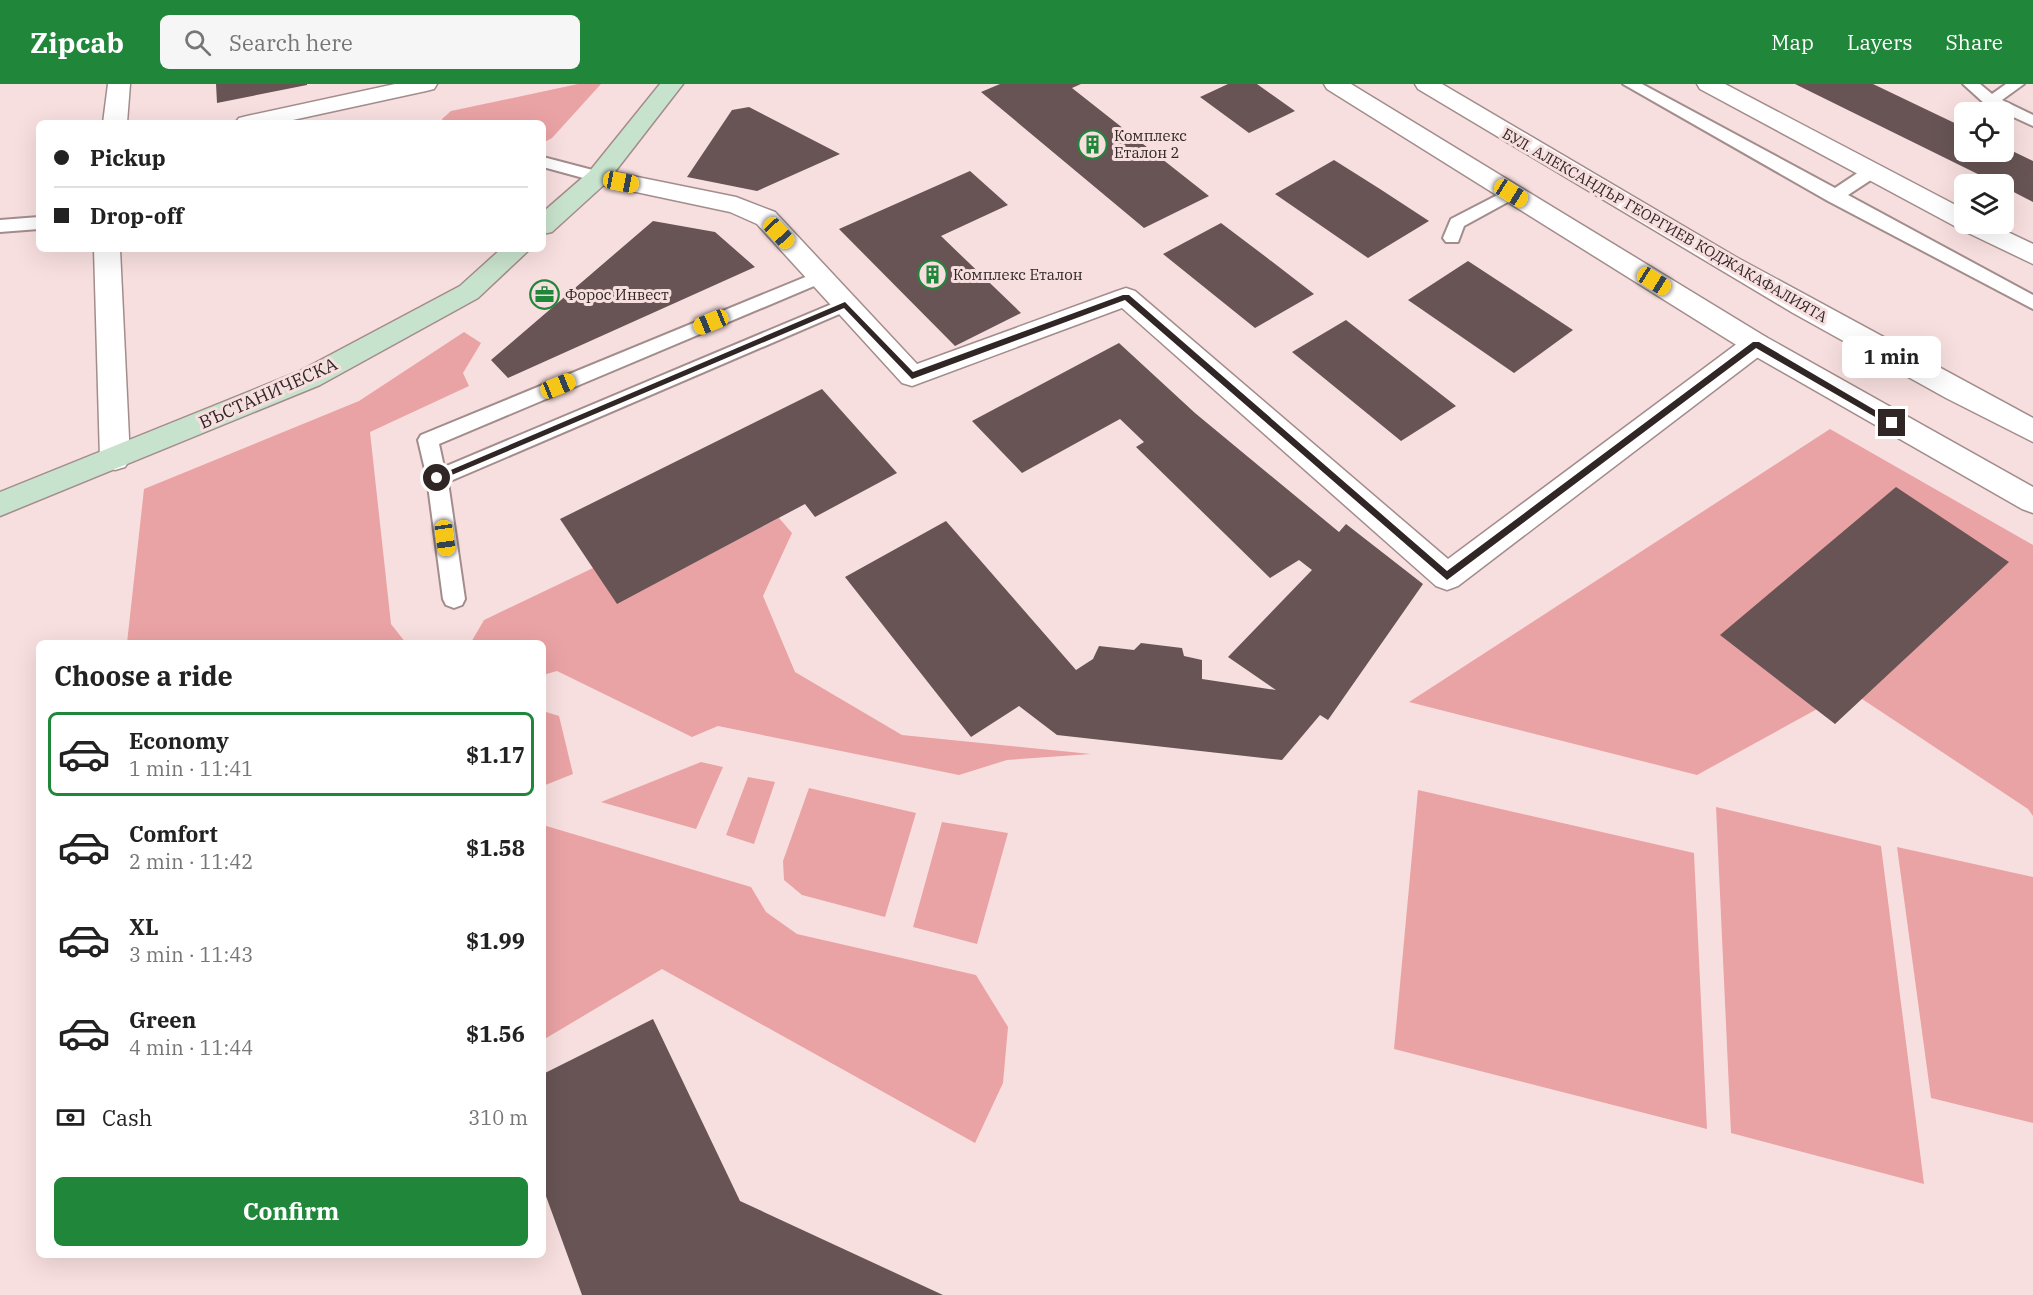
<!DOCTYPE html>
<html lang="en">
<head>
<meta charset="utf-8">
<style>
  body { margin:0; font-family:"IBM Plex Serif",serif; background:#f6f6f6; color:#222; height:100vh; display:flex; flex-direction:column; font-size:22px; white-space:nowrap }
  * { box-sizing:border-box; margin:0 }
  p { font-size:20px; color:#767676 }
  .icon { flex:none; width:33px; height:33px; fill:none; stroke:currentColor; stroke-width:2; stroke-linecap:round; stroke-linejoin:round }
  .map { position:relative; flex:1; overflow:hidden }
  .side { position:absolute; left:36px; top:556px; width:510px; height:618px; display:flex; flex-direction:column; background:#fff; border-radius:9px; box-shadow:0 6px 24px #0002 }
  .side>* { flex:none }
  .banner { position:absolute; left:36px; top:36px; width:510px; height:132px; border-radius:9px; box-shadow:0 6px 24px #0002; display:grid; align-content:center; height:132px; padding:0 18px; background:#fff }
  .controls { position:absolute; left:1954px; top:18px; display:grid; gap:12px }
  .controls a { display:grid; place-items:center; width:60px; height:60px; border-radius:9px; background:#fff; box-shadow:0 6px 24px #0002; font-size:30px }
  .end { position:absolute; width:27px; height:27px; margin:-14px; border:8px solid #302626; background:#fff; box-shadow:0 0 0 3px #fff }
  .from { border-radius:50% }
  .bubble { position:absolute; height:42px; border-radius:9px; background:#fff; box-shadow:0 6px 24px #0002; font-size:20px; font-weight:700; line-height:42px; text-align:center }
  .car { position:absolute; width:18px; height:36px; margin:-18px -9px; border-radius:8px; box-shadow:0 0 4px 2px #0007; background:linear-gradient(#f5c518 24%,#345 0 40%,#f5c518 0 76%,#345 0 86%,#f5c518 0) }
  .banner b { display:flex; align-items:center; gap:21px; height:57px; font-size:22px }
  .banner b+b { border-top:2px solid #e0e0e0 }
  .banner i { width:15px; height:15px; background:#222 }
  ul { padding:0; list-style:none }
  li { display:flex; align-items:center; gap:18px; height:84px; margin:0 12px 9px; padding:0 6px; border:3px solid transparent; border-radius:9px }
  li div { flex:1 }
  li b { display:block; font-size:22px }
  li em { font-style:normal; font-weight:700 }
  li.selected { border-color:#20863a }
  li>.icon { width:54px; height:54px; stroke-width:1.5 }
  h2 { padding:0 18px; font-size:27px; line-height:72px }
  .pay { display:flex; align-items:center; gap:15px; height:66px; padding:0 18px; font-size:22px }
  .pay p { margin-inline-start:auto }
  .cta { display:flex; gap:12px; margin-top:auto; padding:12px 18px }
  .cta a { flex:1; height:69px; border-radius:9px; background:#20863a; color:#fff; font-size:24px; font-weight:700; line-height:69px; text-align:center }
  header { display:flex; align-items:center; gap:36px; box-sizing:border-box; height:84px; padding:0 30px; background:#20863a; color:#fff }
  header strong { font-size:28px }
  nav { display:flex; gap:33px; margin-inline-start:auto; font-size:21px }
  .search { width:420px; height:54px; background:#f6f6f6; display:flex; align-items:center; gap:15px; box-sizing:border-box; padding:0 21px; border-radius:9px; color:#767676; font-size:22px }
  .map>svg:first-child { display:block }
  .green { fill:#eaa3a4 }
  .building { fill:#685454 }
  .lines { fill:none; stroke-linecap:round; stroke-linejoin:round }
  .service-casing { stroke:#a38c8c; stroke-width:4 }
  .minor-casing { stroke:#a38c8c; stroke-width:3 }
  .tertiary-casing { stroke:#a38c8c; stroke-width:3 }
  .secondary-casing { stroke:#a38c8c; stroke-width:3 }
  .service { fill:#fff; fill-rule:evenodd }
  .minor { fill:#fff; fill-rule:evenodd }
  .tertiary { fill:#fff; fill-rule:evenodd }
  .secondary { fill:#c8e3cd; fill-rule:evenodd }
  .route { fill:#302626 }
  .labels { text-anchor:middle; dominant-baseline:central; stroke-width:6; stroke-linejoin:round; paint-order:stroke }
  .far-poi-label { font-size:15px; fill:#302626; stroke:#f8dfdf; text-anchor:start }
  .far-street-label { font-size:15px; fill:#302626; stroke:#f8dfdf }
  .street-label { font-size:18px; fill:#302626; stroke:#f8dfdf }
</style>
</head>
<body>
<header>
<strong>Zipcab</strong>
<div class="search"><svg class="icon" aria-label="search" viewBox="0 0 24 24"><circle cx="10" cy="10" r="6"/><path d="M15 15l6 6"/></svg>Search here</div>
<nav><a>Map</a><a>Layers</a><a>Share</a></nav>
</header>
<div class="map">
<svg width="2033" height="1211" viewBox="0 0 2033 1211">
  <rect width="100%" height="100%" fill="#f8dfdf"/>
  <!-- green -->
  <path class="green" d="M578 0H601L552 54 543 59V39H444L442 35 451 27Z
    M464 248 481 259 463 289 469 302 370 348 391 540 406 559H127L144 405 359 317Z
    M1830 345 2033 461V732L2028 725 1850 607 1697 691 1409 618Z
    M779 434 792 449 763 512 795 588 902 651 1091 670 1007 676 959 691 718 642 692 653 557 587 543 591V560H470L484 536 593 484 617 519Z
    M543 627 559 632 573 690 543 702Z
    M701 678 723 683 696 745 601 718Z
    M748 693 775 698 754 760 726 751Z
    M809 704 916 729 885 833 802 811 784 796 783 777Z
    M1418 706 1694 769 1707 1045 1394 965Z
    M1716 723 1881 762 1924 1100 1731 1049Z
    M942 738 1008 749 977 860 913 843Z
    M543 741 751 803 766 828 797 850 976 891 1008 943 1003 999 975 1059 662 885 543 956Z
    M1897 763 2033 793V1039L1931 1014Z"/>
  <!-- building -->
  <path class="building" d="M216 0H307V1L217 19Z
    M1000 0H1081L1072 4 1209 112 1144 144 981 8Z
    M1228 0H1257L1295 27 1249 49 1200 13Z
    M1795 0H1873L1965 44V68H2004V63L2033 77V118L2004 103V100H1998Z
    M749 23 840 70 757 107 687 93 732 26Z
    M1334 76 1380 105 1429 137 1368 174 1275 110Z
    M970 87 1008 121 941 152 1021 229 955 262 839 145Z
    M653 137 715 148 755 183 508 294 491 276Z
    M1221 139 1266 173 1314 210 1255 244 1163 170Z
    M1468 177 1573 246 1514 289 1408 216Z
    M1346 236 1456 322 1401 357 1292 268Z
    M1119 259 1195 329 1339 448 1346 440 1423 500 1328 636 1320 631 1282 676 1057 651 1019 622 971 653 845 493 946 437 1076 586 1093 575 1099 562 1134 566 1141 559 1182 564 1184 572 1202 576V595L1276 606 1228 573 1312 486 1299 476 1270 494 1136 363 1144 358 1120 335 1022 389 972 337Z
    M822 305 897 389 815 433 805 420 617 520 560 435Z
    M1896 403 2009 478 1835 640 1720 551Z
    M653 935 740 1117 943 1211H582L543 1104V990Z"/>
  <g class="lines">
    <defs>
      <path id="service" d="M1623 0H1642L1835 104 1865 84H1877L1879 88 1877 92 1848 111 2033 211V225L1828 117Z
        M1963 0H1980L1992 10 2006 0H2024L2002 16 2033 31V42L1985 20Z
        M543 73 604 89 606 93 598 98 543 83Z
        M1511 104 1517 105 1519 109 1517 113 1464 142 1458 158H1446L1443 154 1451 135Z
        M39 133V145L0 148V136Z
        M820 187 826 189 829 193 826 197 439 360 444 383 839 217H851L854 221 851 225 448 398 465 515 462 521 454 524 446 521 443 515 427 394 418 356 421 351Z"/>
      <path id="minor" d="M108 0H130L127 39H103Z
        M395 0H437L434 5 426 7 279 39H235L239 34 247 32Z
        M1697 0H1725L1965 126V140H1991L2033 160V180L1962 146 1700 5Z
        M598 85 736 113 775 128 917 280 1117 207 1126 204 1135 207 1448 475 1746 253 1756 250 1766 253 1770 260 1766 267 1458 502 1447 506 1436 502 1122 224 912 302 902 299 757 140 730 128 589 98 586 93 589 88Z
        M94 165H120L130 375 125 383 115 386 105 383 100 375Z"/>
      <path id="tertiary" d="M1324 0H1351L1766 253 2033 403V429L2022 425 1746 267 1327 5Z
        M1415 0H1442L1736 173 2033 334V358L1946 314 1793 229 1418 5Z"/>
      <path id="secondary" d="M660 0H683L607 98 552 148 543 150V128L589 88Z
        M501 165H530L478 214 320 301 0 432V408L300 287 460 202Z"/>
    </defs>
    <!-- service casing -->
    <use href="#service" class="service-casing"/>
    <!-- minor casing -->
    <use href="#minor" class="minor-casing"/>
    <!-- tertiary casing -->
    <use href="#tertiary" class="tertiary-casing"/>
    <!-- secondary casing -->
    <use href="#secondary" class="secondary-casing"/>
    <!-- service -->
    <use href="#service" class="service"/>
    <!-- minor -->
    <use href="#minor" class="minor"/>
    <!-- tertiary -->
    <use href="#tertiary" class="tertiary"/>
    <!-- secondary -->
    <use href="#secondary" class="secondary"/>
  </g>
  <!-- route -->
  <path class="route" d="M1123 211H1129L1447 487 1753 258H1759L1897 339 1889 341 1756 264 1447 496 1125 216 912 295 844 224 440 396 432 394 845 218 913 288Z"/>
  <!-- icons -->
  <defs>
    <symbol id="building-ring" viewBox="-11 -11 22 22"><circle r="9.5" fill="#f8dfdf" stroke="#20863a" stroke-width="1.5"/><path d="M-4-6H4V6H1V3H-1V6H-4ZM-2.5-4.3h1.7v1.8h-1.7ZM.8-4.3h1.7v1.8H.8ZM-2.5-1h1.7V.8h-1.7ZM.8-1h1.7V.8H.8Z" fill="#20863a"/></symbol>
    <symbol id="office-ring" viewBox="-11 -11 22 22"><circle r="9.5" fill="#f8dfdf" stroke="#20863a" stroke-width="1.5"/><path d="M-6-3h4V-5.5h4V-3h4V5H-6ZM-1-4.5V-3h2v-1.5ZM-6 0V1H6V0Z" fill="#20863a"/></symbol>
  </defs>
  <g fill-rule="evenodd">
    <use href="#building-ring" x="1076" y="44" width="33" height="33"/>
    <use href="#building-ring" x="916" y="174" width="33" height="33"/>
    <use href="#office-ring" x="528" y="194" width="33" height="33"/>
  </g>
  <g class="labels">
    <!-- far-poi labels -->
    <g class="far-poi-label">
      <text x="1114" y="51">Комплекс<tspan x="1114" dy="17">Еталон 2</tspan></text>
      <text x="953" y="190">Комплекс Еталон</text>
      <text x="565" y="210">Форос Инвест</text>
    </g>
    <!-- far-street labels -->
    <g class="far-street-label">
      <text transform="translate(1665 141) rotate(30)">БУЛ. АЛЕКСАНДЪР ГЕОРГИЕВ КОДЖАКАФАЛИЯТА</text>
    </g>
    <!-- street labels -->
    <g class="street-label">
      <text transform="translate(268 309) rotate(-24)">ВЪСТАНИЧЕСКА</text>
    </g>
  </g>
</svg>
<div class="controls">
<a><svg class="icon" aria-label="locate" viewBox="0 0 24 24"><circle cx="12" cy="12" r="6"/><path d="M12 2v4M12 18v4M2 12h4M18 12h4"/></svg></a>
<a><svg class="icon" aria-label="layers" viewBox="0 0 24 24"><path d="M12 4l9 5-9 5-9-5zM3 14l9 5 9-5"/></svg></a>
</div>
<i class="end from" style="left:437px;top:394px"></i>
<i class="end" style="left:1892px;top:339px"></i>
<div class="bubble" style="left:1842px;top:252px;width:99px">1 min</div>
<i class="car" style="left:621px;top:98px;rotate:101deg"></i>
<i class="car" style="left:1511px;top:109px;rotate:122deg"></i>
<i class="car" style="left:779px;top:149px;rotate:137deg"></i>
<i class="car" style="left:1654px;top:197px;rotate:122deg"></i>
<i class="car" style="left:711px;top:238px;rotate:248deg"></i>
<i class="car" style="left:558px;top:302px;rotate:68deg"></i>
<i class="car" style="left:445px;top:454px;rotate:172deg"></i>
<div class="banner">
<b><i class="from"></i>Pickup</b>
<b><i></i>Drop-off</b>
</div>
<section class="side">
<h2>Choose a ride</h2>
<ul>
<li class="selected"><svg class="icon" aria-label="car" viewBox="0 0 24 24"><path d="M5 17H2v-5l4-1 3-4h7l3 4 3 1v5h-3M9 17h6M6 11h13"/><circle cx="7" cy="17" r="2"/><circle cx="17" cy="17" r="2"/></svg><div><b>Economy</b><p>1 min · 11:41</p></div><em>$1.17</em></li>
<li><svg class="icon" aria-label="car" viewBox="0 0 24 24"><path d="M5 17H2v-5l4-1 3-4h7l3 4 3 1v5h-3M9 17h6M6 11h13"/><circle cx="7" cy="17" r="2"/><circle cx="17" cy="17" r="2"/></svg><div><b>Comfort</b><p>2 min · 11:42</p></div><em>$1.58</em></li>
<li><svg class="icon" aria-label="car" viewBox="0 0 24 24"><path d="M5 17H2v-5l4-1 3-4h7l3 4 3 1v5h-3M9 17h6M6 11h13"/><circle cx="7" cy="17" r="2"/><circle cx="17" cy="17" r="2"/></svg><div><b>XL</b><p>3 min · 11:43</p></div><em>$1.99</em></li>
<li><svg class="icon" aria-label="car" viewBox="0 0 24 24"><path d="M5 17H2v-5l4-1 3-4h7l3 4 3 1v5h-3M9 17h6M6 11h13"/><circle cx="7" cy="17" r="2"/><circle cx="17" cy="17" r="2"/></svg><div><b>Green</b><p>4 min · 11:44</p></div><em>$1.56</em></li>
</ul>
<div class="pay"><svg class="icon" aria-label="cash" viewBox="0 0 24 24"><path d="M3 7h18v10H3z"/><circle cx="12" cy="12" r="2"/></svg>Cash<p>310 m</p></div>
<div class="cta"><a>Confirm</a></div>
</section>
</div>
</body>
</html>
